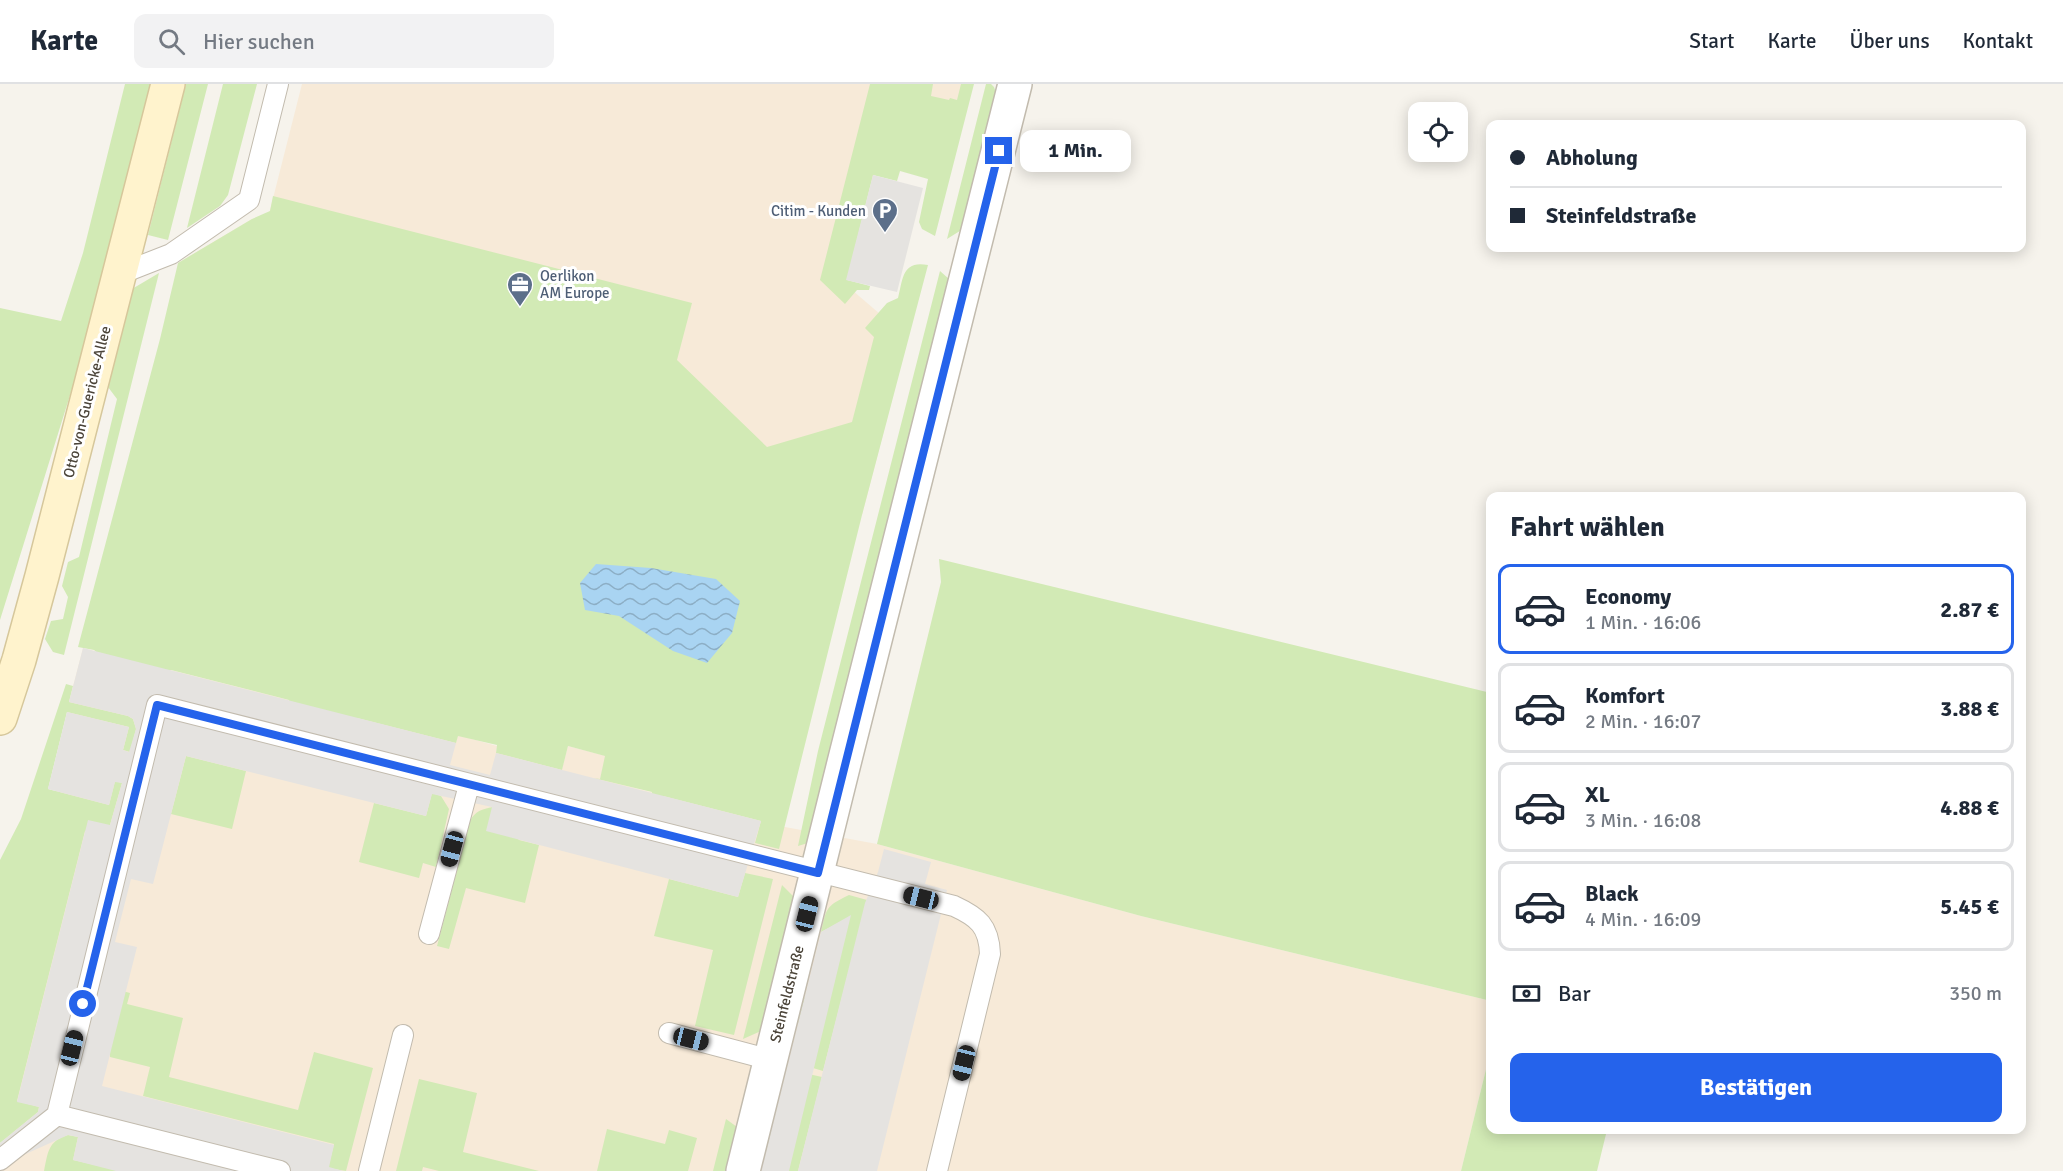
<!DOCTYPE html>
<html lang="de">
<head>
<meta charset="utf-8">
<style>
  body { margin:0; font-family:Signika,sans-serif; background:#f2f2f3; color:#1f2937; height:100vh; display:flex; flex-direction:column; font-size:22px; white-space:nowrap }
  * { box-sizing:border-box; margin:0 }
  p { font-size:20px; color:#747a83 }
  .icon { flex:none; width:33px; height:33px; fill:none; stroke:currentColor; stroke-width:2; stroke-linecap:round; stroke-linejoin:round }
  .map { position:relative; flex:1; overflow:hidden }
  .sheet { position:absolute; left:1486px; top:408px; width:540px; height:642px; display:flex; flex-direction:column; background:#fff; border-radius:12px; box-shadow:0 3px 15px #0003 }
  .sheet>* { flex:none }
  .hud { position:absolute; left:1486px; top:36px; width:540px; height:132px; border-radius:12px; box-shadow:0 3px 15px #0003; display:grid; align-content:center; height:132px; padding:0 24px; background:#fff }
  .buttons { position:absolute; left:1408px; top:18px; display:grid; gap:12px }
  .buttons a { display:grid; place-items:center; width:60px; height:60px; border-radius:12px; background:#fff; box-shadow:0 3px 15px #0003; font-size:30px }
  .end { position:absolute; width:27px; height:27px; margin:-14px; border:8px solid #2563eb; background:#fff; box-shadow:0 0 0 3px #fff }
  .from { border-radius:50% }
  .bubble { position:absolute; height:42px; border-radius:12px; background:#fff; box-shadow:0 3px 15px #0003; font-size:20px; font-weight:700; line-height:42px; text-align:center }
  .car { position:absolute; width:18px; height:36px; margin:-18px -9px; border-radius:8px; box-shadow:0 0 4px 2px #0007; background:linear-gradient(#222 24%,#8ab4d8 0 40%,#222 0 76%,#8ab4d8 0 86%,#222 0) }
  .hud b { display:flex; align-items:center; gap:21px; height:57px; font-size:22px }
  .hud b+b { border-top:2px solid #e0e1e3 }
  .hud i { width:15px; height:15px; background:#1f2937 }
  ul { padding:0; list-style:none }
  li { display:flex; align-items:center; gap:18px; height:90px; margin:0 12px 9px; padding:0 12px; border:3px solid #e0e1e3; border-radius:12px }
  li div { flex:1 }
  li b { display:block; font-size:22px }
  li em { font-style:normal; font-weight:700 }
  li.selected { border-color:#2563eb }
  li>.icon { width:54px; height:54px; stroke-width:1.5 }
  h2 { padding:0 24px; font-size:27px; line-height:72px }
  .pay { display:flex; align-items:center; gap:15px; height:66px; padding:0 24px; font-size:22px }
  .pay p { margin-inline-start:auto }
  .button { display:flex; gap:12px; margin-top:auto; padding:12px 24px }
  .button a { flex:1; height:69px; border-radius:12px; background:#2563eb; color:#fff; font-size:24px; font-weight:700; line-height:69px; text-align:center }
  header { display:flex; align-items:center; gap:36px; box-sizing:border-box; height:84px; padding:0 30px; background:#fff; border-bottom:2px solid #e0e1e3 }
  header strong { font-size:28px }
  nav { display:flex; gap:33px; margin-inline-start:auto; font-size:21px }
  .search { width:420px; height:54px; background:#f2f2f3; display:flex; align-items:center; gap:15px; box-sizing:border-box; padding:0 21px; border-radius:12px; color:#747a83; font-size:22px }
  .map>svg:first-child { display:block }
  .commercial { fill:#f7ead8 }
  .grass { fill:#d2eab5 }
  .parking { fill:#e5e3e0 }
  .water { fill:url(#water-waves) }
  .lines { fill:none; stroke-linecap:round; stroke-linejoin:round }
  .lane-casing { stroke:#c2bbae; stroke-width:22 }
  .street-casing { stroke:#c2bbae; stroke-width:36 }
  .secondary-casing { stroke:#d6c79b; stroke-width:36 }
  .lane { stroke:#fff; stroke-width:20 }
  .street { stroke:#fff; stroke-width:33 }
  .secondary { stroke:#fff3cd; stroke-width:33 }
  .route { stroke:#2563eb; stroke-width:8 }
  .labels { text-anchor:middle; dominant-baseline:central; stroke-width:6; stroke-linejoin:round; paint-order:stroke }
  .service-label { font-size:15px; fill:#4e5e75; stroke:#fff; text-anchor:end }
  .street-label { font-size:15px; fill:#4b4439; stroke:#fff }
</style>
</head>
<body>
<header>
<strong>Karte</strong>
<div class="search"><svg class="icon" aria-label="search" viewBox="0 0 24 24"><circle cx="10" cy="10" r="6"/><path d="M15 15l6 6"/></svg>Hier suchen</div>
<nav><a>Start</a><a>Karte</a><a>Über uns</a><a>Kontakt</a></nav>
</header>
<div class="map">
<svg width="2063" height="1087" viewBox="0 0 2063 1087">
  <defs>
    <pattern id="water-waves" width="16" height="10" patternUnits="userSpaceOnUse" patternTransform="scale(1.5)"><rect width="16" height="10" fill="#a9d4f2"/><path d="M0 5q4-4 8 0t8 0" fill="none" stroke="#8caec5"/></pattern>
  </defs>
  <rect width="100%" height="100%" fill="#f6f3ec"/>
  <!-- commercial -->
  <path class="commercial" d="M302 0H969L952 67 876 85 838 194 908 254 862 431 178 179 252 135 267 138Z
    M83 564 456 658 458 651 497 662 496 668 562 685 568 662 606 672 600 695 785 743 877 760 1141 832 1491 917V965L1461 1087H0L69 618Z"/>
  <!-- grass -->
  <path class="grass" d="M125 0H152L90 247 0 536V224L61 237 83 169Z
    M186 0H208L168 156 148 151Z
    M223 0H257L228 111 220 122 187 144Z
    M870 0H933L931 12 949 16 950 14 957 16 961 0H974L935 152 922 145 919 138 928 95 900 87 897 97 873 91 847 196 870 202 869 206H857L845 220 820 196Z
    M986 0H991L994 3 997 11 963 145 947 155Z
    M273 112 692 219 677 276 767 363 852 338 874 253 865 244 887 219 898 214C903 195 902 176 928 181L862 431 779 765 755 759 761 737 663 712 646 731 652 708 593 694 600 695 605 672 568 662 562 686 496 669 497 661 458 652 456 659 357 634 297 642 289 616 171 586 134 600 94 566 78 563 160 255 178 179 252 135 270 127Z
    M940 187 949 195 811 758 798 762 818 667Z
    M159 189 64 571 53 568 45 555 51 537 63 535 68 513 62 502 68 478 79 473 117 315 108 303 132 205Z
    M939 475 1491 609V917L1141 832 877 760 941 498Z
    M66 600 73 602 69 618 128 632 133 635 136 645 130 668 123 666 129 643 67 628 48 705 109 721 115 697 122 699 110 741 85 747 17 1017 39 1023 38 1028 0 1059V776L21 735Z
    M186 672 246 687 232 745 171 730Z
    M432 709 441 712 449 725 436 783 423 779 419 794 359 778 374 719 426 732Z
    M493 723 519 756 539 761 525 819 466 804 449 865 437 862 470 737C475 727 482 725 493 723Z
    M745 789 773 795 734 951 695 942 713 866 654 852 669 795 738 813Z
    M782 801 794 813V818L761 947 743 955Z
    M849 811 867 816 823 987 813 984 819 927 798 940 804 914 834 899 842 837 821 848C827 823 825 823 849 811Z
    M104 902 130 909 127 920 183 934 169 993 298 1026 314 968 373 984 346 1087 328 1084 334 1060 143 1012 150 983 110 973Z
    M1491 965V1046H1607L1597 1087H1461Z
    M804 989 822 993 798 1087H781L766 1067 771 1047 803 1029Z
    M419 995 477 1009 463 1068 539 1087H439L423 1083 422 1087H396Z
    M726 1035 737 1043 726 1087H713Z
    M607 1045 665 1060 669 1046 697 1054 688 1087H597Z
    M68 1051 78 1053 73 1076 122 1087H44C48 1068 48 1057 68 1051Z"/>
  <!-- parking -->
  <path class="parking" d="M873 91 923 104 897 208 846 196Z
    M83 564 456 659 450 681 490 691 496 669 761 737 738 813 486 747 492 723 432 710 426 732 186 672 153 800 131 795 118 846 115 858 137 863 102 1002 334 1061 329 1083 343 1087H116L73 1076 78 1053 68 1051 19 1073 0 1087V1059L38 1028 39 1023 17 1018 88 736 110 741 122 699 115 698 109 721 48 705 67 628 129 643 123 666 129 668 136 645 133 635 128 632 69 618Z
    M884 765 931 778 925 800 947 806 877 1087H798L865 819 878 788Z
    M851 831 789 1087H761L821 848Z"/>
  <!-- water -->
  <path class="water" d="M596 480 651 484 716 495 740 517 732 549 707 579 673 567 619 532 585 526 580 499Z"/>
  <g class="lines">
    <defs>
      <path id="lane" d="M120 190 171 170 249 116 278 0
        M429 850 469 701
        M669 949 771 976
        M0 1076 57 1031
        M280 1087 57 1031 157 621 954 822C978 833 989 842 990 870L937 1087
        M369 1087 403 951"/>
      <path id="street" d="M743 1087 844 679 1015 0"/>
      <path id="secondary" d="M0 634 19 576 42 492 168 0"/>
    </defs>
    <!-- lane casing -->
    <use href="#lane" class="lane-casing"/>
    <!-- street casing -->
    <use href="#street" class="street-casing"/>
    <!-- secondary casing -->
    <use href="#secondary" class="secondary-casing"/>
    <!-- lane -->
    <use href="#lane" class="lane"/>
    <!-- street -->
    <use href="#street" class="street"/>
    <!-- secondary -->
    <use href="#secondary" class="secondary"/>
  </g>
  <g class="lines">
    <!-- route -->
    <path class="route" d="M83 920 157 621 818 789 999 67"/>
  </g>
  <!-- icons -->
  <defs>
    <symbol id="parking-pin" viewBox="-11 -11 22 30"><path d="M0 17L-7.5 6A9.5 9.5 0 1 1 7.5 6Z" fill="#5c6f8a" stroke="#fff"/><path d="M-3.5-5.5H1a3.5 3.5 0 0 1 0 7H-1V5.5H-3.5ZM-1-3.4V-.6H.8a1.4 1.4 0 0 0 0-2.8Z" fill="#fff"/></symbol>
    <symbol id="office-pin" viewBox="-11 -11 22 30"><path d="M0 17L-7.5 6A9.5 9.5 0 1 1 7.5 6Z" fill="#5c6f8a" stroke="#fff"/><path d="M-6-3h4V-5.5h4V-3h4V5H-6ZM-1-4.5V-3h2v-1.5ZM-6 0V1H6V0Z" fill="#fff"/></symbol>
  </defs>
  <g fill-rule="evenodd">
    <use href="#parking-pin" x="870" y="112" width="30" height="40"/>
    <use href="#office-pin" x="505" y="186" width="30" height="40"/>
  </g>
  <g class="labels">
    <!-- service labels -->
    <g class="service-label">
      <text x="866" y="127">Citim - Kunden</text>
      <text x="540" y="192" text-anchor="start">Oerlikon<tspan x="540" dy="17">AM Europe</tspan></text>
    </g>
    <!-- street labels -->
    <g class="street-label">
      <text transform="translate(87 318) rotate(-76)">Otto-von-Guericke-Allee</text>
      <text transform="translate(787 910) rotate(-76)">Steinfeldstraße</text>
    </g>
  </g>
</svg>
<div class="buttons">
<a><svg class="icon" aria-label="locate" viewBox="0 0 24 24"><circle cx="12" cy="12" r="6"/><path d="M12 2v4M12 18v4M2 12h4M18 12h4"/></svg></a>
</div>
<i class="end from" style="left:83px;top:920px"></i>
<i class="end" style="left:999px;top:67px"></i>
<div class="bubble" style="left:1020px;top:46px;width:111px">1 Min.</div>
<i class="car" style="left:452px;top:765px;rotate:195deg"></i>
<i class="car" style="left:921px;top:814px;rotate:284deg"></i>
<i class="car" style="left:807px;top:830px;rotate:14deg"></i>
<i class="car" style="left:691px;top:955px;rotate:104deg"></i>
<i class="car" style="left:72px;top:964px;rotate:14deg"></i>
<i class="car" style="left:964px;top:979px;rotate:194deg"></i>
<div class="hud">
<b><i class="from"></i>Abholung</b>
<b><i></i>Steinfeldstraße</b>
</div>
<section class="sheet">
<h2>Fahrt wählen</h2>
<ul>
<li class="selected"><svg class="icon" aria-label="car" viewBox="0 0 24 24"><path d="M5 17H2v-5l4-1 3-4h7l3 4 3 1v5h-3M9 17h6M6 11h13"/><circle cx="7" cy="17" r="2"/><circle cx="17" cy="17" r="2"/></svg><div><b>Economy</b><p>1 Min. · 16:06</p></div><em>2.87 €</em></li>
<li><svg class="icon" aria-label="car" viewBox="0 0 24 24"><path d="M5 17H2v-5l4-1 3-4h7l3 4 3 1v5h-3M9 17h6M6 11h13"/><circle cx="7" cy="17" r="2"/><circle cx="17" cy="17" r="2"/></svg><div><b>Komfort</b><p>2 Min. · 16:07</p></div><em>3.88 €</em></li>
<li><svg class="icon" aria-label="car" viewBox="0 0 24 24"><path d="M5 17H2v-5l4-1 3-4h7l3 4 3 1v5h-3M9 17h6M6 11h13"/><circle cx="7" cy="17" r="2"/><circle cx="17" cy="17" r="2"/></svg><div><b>XL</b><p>3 Min. · 16:08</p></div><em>4.88 €</em></li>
<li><svg class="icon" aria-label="car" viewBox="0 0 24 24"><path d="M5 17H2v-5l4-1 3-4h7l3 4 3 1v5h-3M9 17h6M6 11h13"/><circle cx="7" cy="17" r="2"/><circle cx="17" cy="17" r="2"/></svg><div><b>Black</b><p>4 Min. · 16:09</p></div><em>5.45 €</em></li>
</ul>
<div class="pay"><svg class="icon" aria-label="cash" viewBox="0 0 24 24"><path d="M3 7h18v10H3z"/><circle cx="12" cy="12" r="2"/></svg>Bar<p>350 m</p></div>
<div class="button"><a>Bestätigen</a></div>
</section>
</div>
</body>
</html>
